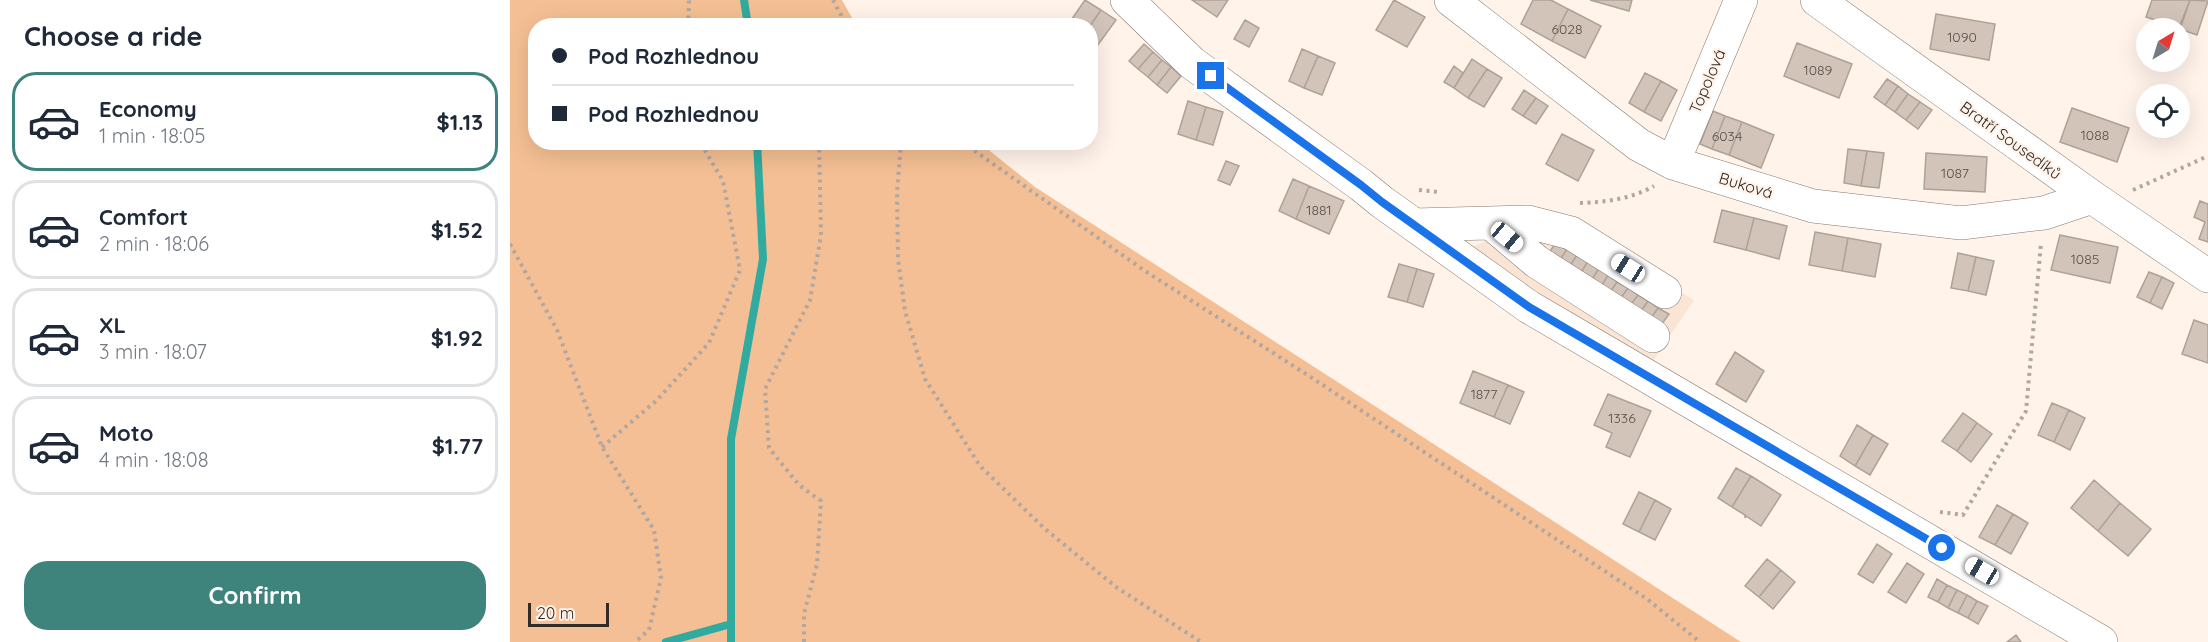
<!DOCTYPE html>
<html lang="en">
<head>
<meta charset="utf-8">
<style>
  body { margin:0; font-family:Quicksand,sans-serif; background:#f2f2f3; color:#1f2937; height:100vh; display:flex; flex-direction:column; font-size:22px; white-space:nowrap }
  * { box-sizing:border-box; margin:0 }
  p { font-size:20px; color:#747a83 }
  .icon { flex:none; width:33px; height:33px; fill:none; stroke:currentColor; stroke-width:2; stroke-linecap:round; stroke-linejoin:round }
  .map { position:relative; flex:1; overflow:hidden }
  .details { display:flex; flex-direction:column; background:#fff; width:510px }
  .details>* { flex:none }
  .guide { position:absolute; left:18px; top:18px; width:570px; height:132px; border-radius:24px; box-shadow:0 6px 24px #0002; display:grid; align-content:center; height:132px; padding:0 24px; background:#fff }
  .needle { width:39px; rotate:38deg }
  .tools { position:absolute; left:1626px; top:18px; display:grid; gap:12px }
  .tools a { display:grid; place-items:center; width:54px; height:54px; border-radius:50%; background:#fff; box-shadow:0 6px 24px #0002; font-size:30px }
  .scale { position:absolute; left:18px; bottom:15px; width:81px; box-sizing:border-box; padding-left:6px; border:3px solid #302b26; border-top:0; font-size:16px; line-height:21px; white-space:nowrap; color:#302b26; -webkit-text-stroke:4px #fff3ea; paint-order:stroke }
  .end { position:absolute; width:27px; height:27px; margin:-14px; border:8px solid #1a73e8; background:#fff; box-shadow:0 0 0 3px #fff }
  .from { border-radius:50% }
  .car { position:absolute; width:18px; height:36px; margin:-18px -9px; border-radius:8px; box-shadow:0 0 4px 2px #0007; background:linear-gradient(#fff 24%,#345 0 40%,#fff 0 76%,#345 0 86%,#fff 0) }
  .guide b { display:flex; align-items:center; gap:21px; height:57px; font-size:22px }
  .guide b+b { border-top:2px solid #e0e1e3 }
  .guide i { width:15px; height:15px; background:#1f2937 }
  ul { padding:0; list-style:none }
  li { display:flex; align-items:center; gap:18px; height:99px; margin:0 12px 9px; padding:0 12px; border:3px solid #e0e1e3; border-radius:24px }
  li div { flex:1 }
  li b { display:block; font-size:22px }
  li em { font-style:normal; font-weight:700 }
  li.selected { border-color:#3e847c }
  li>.icon { width:54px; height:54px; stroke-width:1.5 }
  h2 { padding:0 24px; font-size:27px; line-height:72px }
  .primary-button { display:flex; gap:12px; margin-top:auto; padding:12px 24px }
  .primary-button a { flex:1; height:69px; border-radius:24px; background:#3e847c; color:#fff; font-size:24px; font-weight:700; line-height:69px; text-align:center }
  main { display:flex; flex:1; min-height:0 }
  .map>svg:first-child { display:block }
  .built { fill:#fae5d4 }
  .green { fill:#f4bf94 }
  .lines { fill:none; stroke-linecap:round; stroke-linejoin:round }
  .stream { stroke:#31ab9f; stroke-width:8 }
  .building { fill:#d2c4b9; stroke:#afa197; stroke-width:1.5 }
  .minor-casing { stroke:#85786e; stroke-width:34 }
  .path { stroke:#b1a7a0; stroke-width:4; stroke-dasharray:3 4.5; stroke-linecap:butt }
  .minor { stroke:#fff; stroke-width:33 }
  .route { stroke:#1a73e8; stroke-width:8 }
  .labels { text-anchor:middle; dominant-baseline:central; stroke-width:4.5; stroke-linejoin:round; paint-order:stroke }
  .number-label { font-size:14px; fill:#58514b }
  .street-label { font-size:16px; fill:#302b26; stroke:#fff3ea }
</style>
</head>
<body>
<main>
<section class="details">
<h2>Choose a ride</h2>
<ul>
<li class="selected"><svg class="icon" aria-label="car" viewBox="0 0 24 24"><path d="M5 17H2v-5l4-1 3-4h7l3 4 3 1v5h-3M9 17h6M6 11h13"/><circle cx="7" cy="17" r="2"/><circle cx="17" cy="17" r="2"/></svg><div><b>Economy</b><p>1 min · 18:05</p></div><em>$1.13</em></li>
<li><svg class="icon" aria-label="car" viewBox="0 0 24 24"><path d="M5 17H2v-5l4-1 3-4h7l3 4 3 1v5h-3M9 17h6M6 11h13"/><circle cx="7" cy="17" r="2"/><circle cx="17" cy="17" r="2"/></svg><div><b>Comfort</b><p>2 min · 18:06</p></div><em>$1.52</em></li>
<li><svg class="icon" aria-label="car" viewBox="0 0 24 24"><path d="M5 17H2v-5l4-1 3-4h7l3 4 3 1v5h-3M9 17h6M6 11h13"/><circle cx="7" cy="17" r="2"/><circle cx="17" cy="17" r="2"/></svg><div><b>XL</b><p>3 min · 18:07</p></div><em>$1.92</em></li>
<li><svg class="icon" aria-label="car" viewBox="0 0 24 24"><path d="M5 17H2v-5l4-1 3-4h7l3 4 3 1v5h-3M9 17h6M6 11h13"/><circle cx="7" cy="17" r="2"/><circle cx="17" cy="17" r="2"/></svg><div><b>Moto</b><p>4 min · 18:08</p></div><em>$1.77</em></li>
</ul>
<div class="primary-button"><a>Confirm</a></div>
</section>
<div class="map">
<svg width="1698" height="642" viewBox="0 0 1698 642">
  <rect width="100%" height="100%" fill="#fff3ea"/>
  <!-- built -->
  <path class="built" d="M1040 212 1184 300 1141 364 960 248Z"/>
  <!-- green -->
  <path class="green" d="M0 0H332L346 25 26 26V142L470 143 525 187 1231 642H0Z"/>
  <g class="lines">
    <!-- stream -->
    <path class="stream" d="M234 0 238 26
      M156 642 221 624
      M221 642V439L253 259 247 142"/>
  </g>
  <!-- building -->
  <path class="building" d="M575 0 591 10 580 26H557Z
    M682 0H718L707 17Z
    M884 0 915 17 897 47 866 30Z
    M1023 0H1041L1058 9 1042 41 1011 24Z
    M1080 0H1122L1119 11Z
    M1642 0H1680L1669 28 1636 17Z
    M1680 0 1698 1 1687 35 1670 29Z
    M1058 9 1091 26 1075 58 1042 41Z
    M591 10 606 20 585 49 580 45V26Z
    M1426 14 1485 24 1479 60 1420 49Z
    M735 20 749 28 739 47 724 39Z
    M1287 43 1342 64 1329 98 1274 76Z
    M634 44 643 52 628 69 619 61Z
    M792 49 808 56 794 88 779 81Z
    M643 52 652 60 638 77 628 69Z
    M808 56 825 63 812 95 794 88Z
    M962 59 977 69 958 98 944 88Z
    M652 60 661 67 647 85 638 77Z
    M944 66 953 73 944 88 934 82Z
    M661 67 671 76 657 93 647 85Z
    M977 69 992 78 974 107 958 98Z
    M1135 73 1151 81 1134 112 1119 103Z
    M1377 79 1388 86 1375 105 1364 97Z
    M1151 81 1167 90 1151 121 1134 112Z
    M1388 86 1398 94 1385 112 1375 105Z
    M1014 90 1026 98 1013 116 1002 109Z
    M1398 94 1410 102 1396 120 1385 112Z
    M1026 98 1038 106 1026 124 1013 116Z
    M678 101 696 107 686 140 668 134Z
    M1410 102 1422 110 1408 129 1396 120Z
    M696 107 713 112 703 145 686 140Z
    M1562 108 1619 128 1607 162 1550 142Z
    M1203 111 1215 116 1202 149 1190 144Z
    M1215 116 1232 122 1219 155 1202 149Z
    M1232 122 1264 135 1251 168 1219 155Z
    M1052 134 1084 150 1068 181 1036 164Z
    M1338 149 1357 151 1351 186 1334 183Z
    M1357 151 1374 153 1369 188 1351 186Z
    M1416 153 1477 157 1475 192 1414 189Z
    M716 161 729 166 720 185 708 180Z
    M783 179 799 186 786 219 769 211Z
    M799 186 834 201 819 234 786 219Z
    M1690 201 1698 204V242L1689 239 1695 222 1684 217Z
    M1212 210 1244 218 1236 250 1204 242Z
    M1244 218 1277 226 1269 259 1236 250Z
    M1305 232 1338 238 1332 271 1299 265Z
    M1550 235 1608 247 1600 283 1541 270Z
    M1338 238 1371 244 1365 277 1332 271Z
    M1046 242 1057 249 1043 271 1032 264Z
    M1057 249 1067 255 1053 277 1043 271Z
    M1448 253 1466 257 1458 291 1441 288Z
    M1067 255 1078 261 1064 284 1053 277Z
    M1466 257 1484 261 1476 295 1458 291Z
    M1078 261 1089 268 1075 291 1064 284Z
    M889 264 907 269 897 302 878 297Z
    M1089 268 1098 275 1085 297 1075 291Z
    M907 269 924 274 913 307 897 302Z
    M1639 272 1652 277 1640 303 1627 297Z
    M1098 275 1107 282 1093 302 1085 297Z
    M1652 277 1664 283 1652 309 1640 303Z
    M1107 282 1118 288 1103 309 1093 302Z
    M1118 288 1128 295 1113 315 1103 309Z
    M1128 295 1138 301 1124 321 1113 315Z
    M1138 301 1148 308 1134 328 1124 321Z
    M1148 308 1159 314 1144 335 1134 328Z
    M1684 320 1698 325V363L1672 354Z
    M1225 352 1254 371 1236 402 1206 384Z
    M963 371 998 385 984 417 950 403Z
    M998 385 1014 392 1000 424 984 417Z
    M1098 394 1141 411 1120 457 1096 447 1102 433 1084 425Z
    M1542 403 1559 410 1544 442 1528 435Z
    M1559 410 1575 418 1560 450 1544 442Z
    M1453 413 1467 423 1447 451 1432 441Z
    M1467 423 1482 434 1461 462 1447 451Z
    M1347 425 1363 435 1345 466 1330 456Z
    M1363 435 1378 444 1360 475 1345 466Z
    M1226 468 1241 476 1222 507 1208 498Z
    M1241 476 1271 495 1251 526 1236 516 1235 518V515L1222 507Z
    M1584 480 1610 503 1588 531 1561 508Z
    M1129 492 1145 500 1129 532 1113 524Z
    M1145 500 1161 509 1145 540 1129 532Z
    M1610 503 1641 529 1618 556 1588 531Z
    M1487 505 1503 514 1485 545 1469 537Z
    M1503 514 1518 523 1501 554 1485 545Z
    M1367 544 1382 554 1363 583 1348 574Z
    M1257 559 1271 570 1249 597 1235 586Z
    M1397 563 1414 574 1396 603 1378 592Z
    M1271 570 1285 582 1263 609 1249 597Z
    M1427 579 1437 585 1428 602 1418 597Z
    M1437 585 1447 590 1438 608 1428 602Z
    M1447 590 1457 595 1448 613 1438 608Z
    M1457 595 1467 601 1458 618 1448 613Z
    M1467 601 1478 606 1468 624 1458 618Z
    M1506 635 1511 642H1497Z"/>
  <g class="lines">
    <defs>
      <path id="minor" d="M617 0 682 63 851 185 872 202 1019 307 1591 642
        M941 0 1129 145 1163 163 1303 206 1451 223 1534 213 1582 197
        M1307 0 1582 197 1698 276
        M1163 163 1231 0
        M982 224 1027 262 1143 336
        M904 225 1018 222 1061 233 1155 292"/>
    </defs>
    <!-- minor casing -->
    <use href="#minor" class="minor-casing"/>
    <!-- path -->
    <path class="path" d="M323 0 337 26
      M178 26 179 0
      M391 142 387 192 388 259 395 311 415 379 470 466 535 529 606 587 691 642
      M452 142 635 271 796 374 1137 599 1190 642
      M909 190 928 192
      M1623 190 1698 156
      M1070 203C1096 202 1121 199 1144 186
      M0 244 47 330 92 447 144 530 151 578 139 630 125 642
      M92 447 146 401 199 343 230 270 213 181 190 142
      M1430 512 1453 515 1516 411 1531 243
      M294 642V614L307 564 311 501 289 485 259 448 255 389 300 300 311 235 309 142"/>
    <!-- minor -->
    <use href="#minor" class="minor"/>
  </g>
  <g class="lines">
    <!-- route -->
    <path class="route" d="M701 76 851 185 872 202 1019 307 1432 548"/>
  </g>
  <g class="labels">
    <!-- number labels -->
    <g class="number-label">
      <text x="1057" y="29">6028</text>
      <text x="1452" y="37">1090</text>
      <text x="1308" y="70">1089</text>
      <text x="1585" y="135">1088</text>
      <text x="1217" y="136">6034</text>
      <text x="1445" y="173">1087</text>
      <text x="809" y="210">1881</text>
      <text x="1575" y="259">1085</text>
      <text x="974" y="394">1877</text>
      <text x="1112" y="418">1336</text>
    </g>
    <!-- street labels -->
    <g class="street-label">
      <text transform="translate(1197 81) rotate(-67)">Topolová</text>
      <text transform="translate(1501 140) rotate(36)">Bratří Sousedíků</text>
      <text transform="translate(1236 185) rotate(17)">Buková</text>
    </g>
  </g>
</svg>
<div class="tools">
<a><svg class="needle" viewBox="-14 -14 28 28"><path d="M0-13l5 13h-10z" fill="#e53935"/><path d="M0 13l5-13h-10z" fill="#747a83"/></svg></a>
<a><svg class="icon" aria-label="locate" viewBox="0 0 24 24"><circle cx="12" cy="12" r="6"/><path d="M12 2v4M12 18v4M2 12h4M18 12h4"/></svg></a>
</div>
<div class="scale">20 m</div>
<i class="end from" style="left:1432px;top:548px"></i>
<i class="end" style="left:701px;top:76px"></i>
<i class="car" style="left:997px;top:237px;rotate:130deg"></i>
<i class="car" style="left:1118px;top:268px;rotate:302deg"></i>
<i class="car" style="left:1472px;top:571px;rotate:300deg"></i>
<div class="guide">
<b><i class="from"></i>Pod Rozhlednou</b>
<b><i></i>Pod Rozhlednou</b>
</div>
</div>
</main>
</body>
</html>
